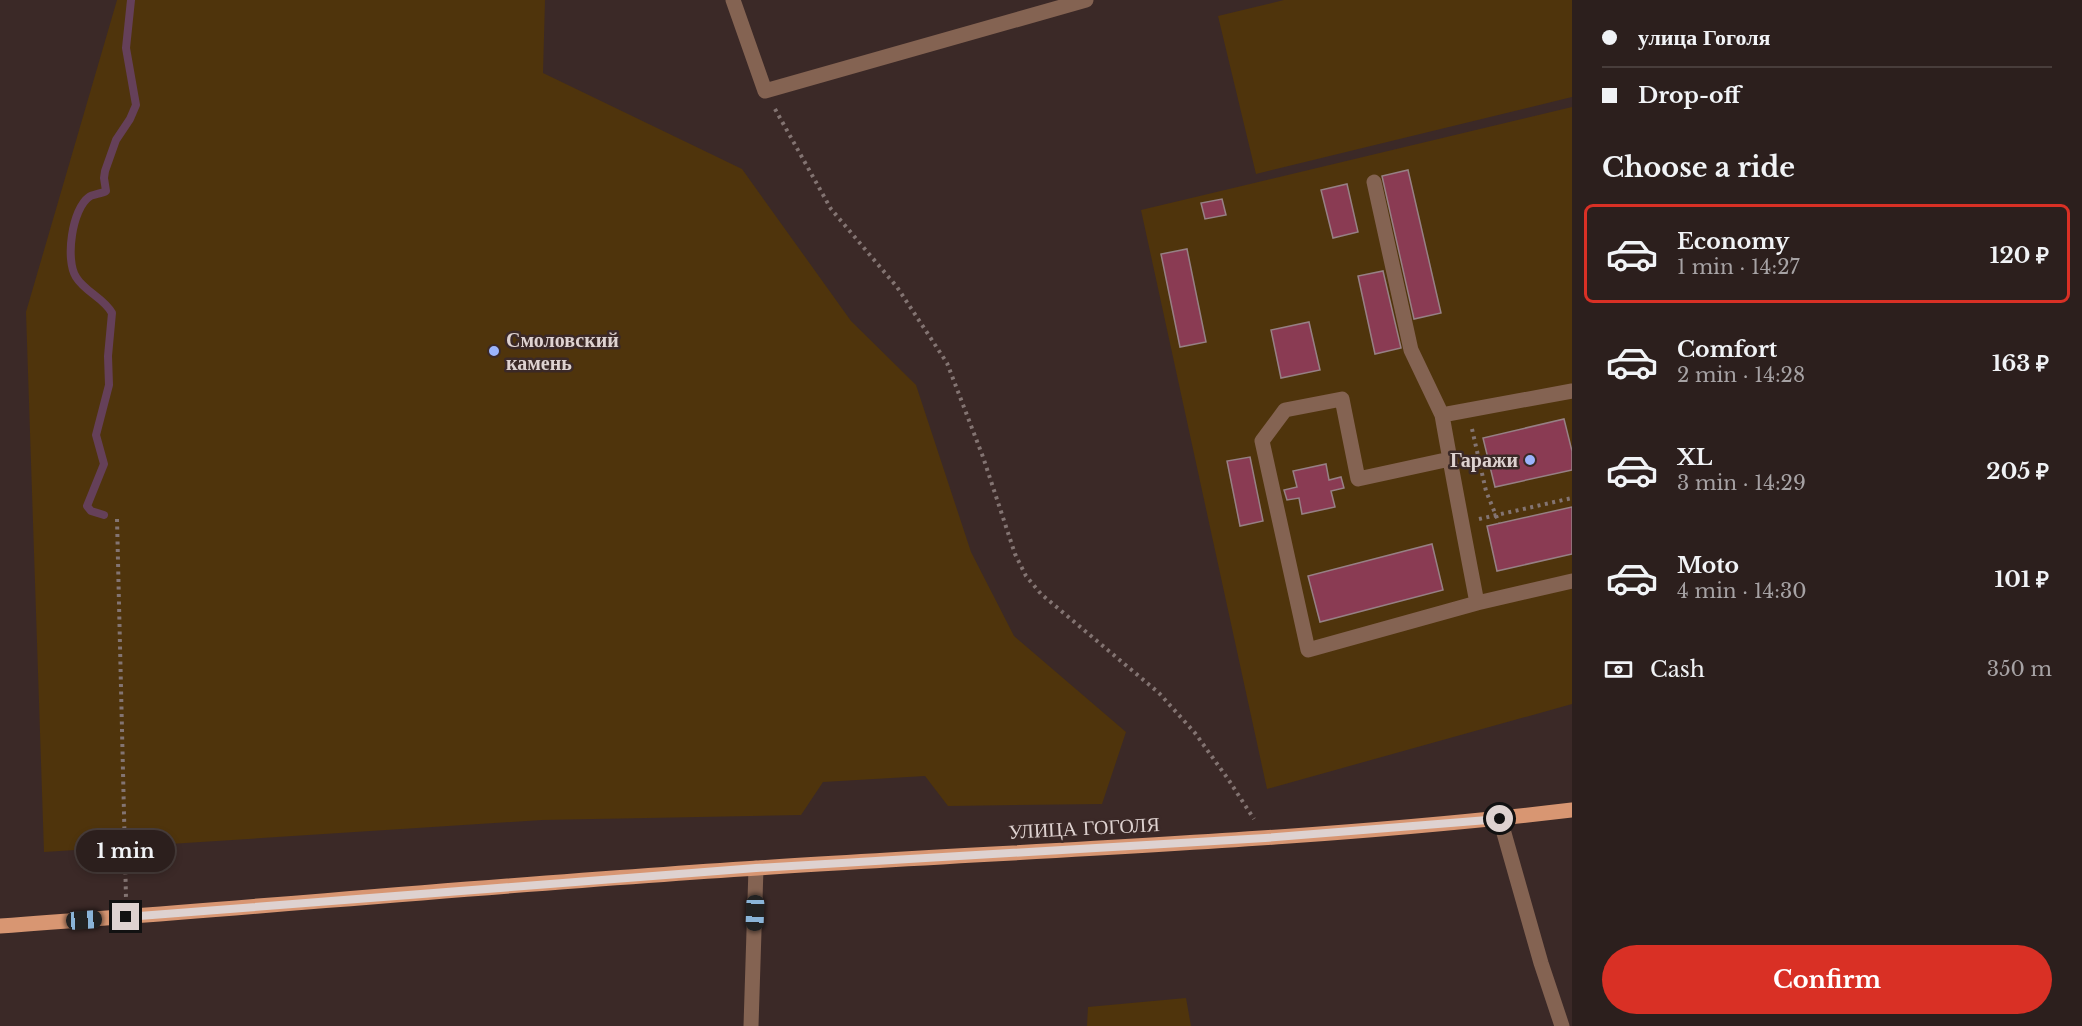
<!DOCTYPE html>
<html lang="en">
<head>
<meta charset="utf-8">
<style>
  body { margin:0; font-family:"Libre Baskerville",serif; background:#342726; color:#f1f3f6; height:100vh; display:flex; flex-direction:column; font-size:22px; white-space:nowrap }
  * { box-sizing:border-box; margin:0 }
  p { font-size:20px; color:#a6a2a4 }
  .icon { flex:none; width:33px; height:33px; fill:none; stroke:currentColor; stroke-width:2; stroke-linecap:round; stroke-linejoin:round }
  .map { position:relative; flex:1; overflow:hidden }
  .drawer { display:flex; flex-direction:column; background:#2c1f1d; width:510px }
  .drawer>* { flex:none }
  .hud { display:grid; align-content:center; height:132px; padding:0 30px; background:#2c1f1d }
  .end { position:absolute; width:27px; height:27px; margin:-14px; border:8px solid #ded2d0; background:#111; box-shadow:0 0 0 3px #111 }
  .from { border-radius:50% }
  .bubble { position:absolute; height:42px; border-radius:21px; background:#2c1f1d; box-shadow:0 3px 9px #0003,0 0 0 2px #483d3b; font-size:20px; font-weight:700; line-height:42px; text-align:center }
  .car { position:absolute; width:18px; height:36px; margin:-18px -9px; border-radius:8px; box-shadow:0 0 4px 2px #0007; background:linear-gradient(#222 24%,#8ab4d8 0 40%,#222 0 76%,#8ab4d8 0 86%,#222 0) }
  .hud b { display:flex; align-items:center; gap:21px; height:57px; font-size:22px }
  .hud b+b { border-top:2px solid #483d3b }
  .hud i { width:15px; height:15px; background:#f1f3f6 }
  ul { padding:0; list-style:none }
  li { display:flex; align-items:center; gap:18px; height:99px; margin:0 12px 9px; padding:0 18px; border:3px solid transparent; border-radius:9px }
  li div { flex:1 }
  li b { display:block; font-size:22px }
  li em { font-style:normal; font-weight:700 }
  li.active { border-color:#d93025 }
  li>.icon { width:54px; height:54px; stroke-width:1.5 }
  h2 { padding:0 30px; font-size:27px; line-height:72px }
  .pay { display:flex; align-items:center; gap:15px; height:66px; padding:0 30px; font-size:22px }
  .pay p { margin-inline-start:auto }
  .action { display:flex; gap:12px; margin-top:auto; padding:12px 30px }
  .action a { flex:1; height:69px; border-radius:36px; background:#d93025; color:#fff; font-size:24px; font-weight:700; line-height:69px; text-align:center }
  main { display:flex; flex:1; min-height:0 }
  .map>svg:first-child { display:block }
  .green { fill:#4f340c }
  .lines { fill:none; stroke-linecap:round; stroke-linejoin:round }
  .stream { stroke:#654059; stroke-width:8 }
  .building { fill:#8a3b53; stroke:#978085; stroke-width:1.5 }
  .path { stroke:#837472; stroke-width:4; stroke-dasharray:3 4.5; stroke-linecap:butt }
  .minor { stroke:#846352; stroke-width:15 }
  .major { stroke:#d89672; stroke-width:15 }
  .route { stroke:#ded2d0; stroke-width:8 }
  .poi-dot { fill:#9bb4fd; stroke:#3b2927; stroke-width:2 }
  .labels { text-anchor:middle; dominant-baseline:central; stroke-width:5; stroke-linejoin:round; paint-order:stroke }
  .poi-label { font-size:20px; font-weight:bold; fill:#ded2d0; stroke:#3b2927; text-anchor:start }
  .street-label { font-size:20px; fill:#ded2d0; stroke:#3b2927 }
</style>
</head>
<body>
<main>
<div class="map">
<svg width="1572" height="1026" viewBox="0 0 1572 1026">
  <rect width="100%" height="100%" fill="#3b2927"/>
  <!-- green -->
  <path class="green" d="M117 0H545L543 73 742 169 851 321 916 385 971 552 1014 636 1126 732 1102 804 948 806 925 776 823 782 801 815 542 820 44 852 26 312Z
    M1284 0H1572V97L1256 174 1218 16Z
    M1572 107V704L1267 789 1141 210Z
    M1186 998 1191 1026H1087L1088 1007Z"/>
  <g class="lines">
    <!-- stream -->
    <path class="stream" d="M104 515 91 511 87 506 104 464 96 435 109 385 108 356 112 313C104 298 85 292 76 277 65 260 72 209 89 197 93 194 101 194 106 191L104 178 105 171 116 140 130 119 136 105 126 48 131 0"/>
  </g>
  <!-- building -->
  <path class="building" d="M1408 170 1441 313 1414 319 1382 176Z
    M1347 184 1358 232 1333 238 1321 190Z
    M1222 199 1226 215 1205 219 1201 203Z
    M1187 249 1206 342 1180 347 1161 254Z
    M1383 271 1401 348 1375 354 1358 276Z
    M1309 322 1320 370 1281 378 1271 330Z
    M1564 419 1572 451V470L1495 487 1483 438Z
    M1250 457 1263 521 1240 526 1227 461Z
    M1326 464 1329 480 1341 477 1344 488 1331 491 1335 507 1302 514 1299 498 1287 500 1284 490 1297 487 1293 471Z
    M1572 507V554L1497 571 1487 526Z
    M1432 544 1443 590 1320 622 1308 576Z"/>
  <g class="lines">
    <!-- path -->
    <path class="path" d="M775 109 831 209 897 287 947 363 983 457 1015 554 1026 576 1041 594 1159 693 1195 733 1228 779 1254 819
      M1472 429 1486 491 1499 523
      M117 519 126 898
      M1479 519 1572 498"/>
    <!-- minor -->
    <path class="minor" d="M733 0 765 91 1086 0
      M1374 182 1411 350 1442 415
      M1450 459 1358 479 1342 399 1285 410 1262 441 1308 650 1477 603C1465 540 1453 478 1442 415L1572 391
      M1477 603 1572 581
      M1500 819 1541 963 1562 1026
      M751 1026 756 868"/>
    <!-- major -->
    <path class="major" d="M0 926C253 908 505 884 758 868 1029 850 1302 842 1572 810"/>
  </g>
  <g class="lines">
    <!-- route -->
    <path class="route" d="M126 917 756 868 1265 838 1500 819"/>
  </g>
  <!-- markers -->
  <g class="poi-dot">
    <circle cx="494" cy="351" r="6"/>
    <circle cx="1530" cy="460" r="6"/>
  </g>
  <g class="labels">
    <!-- poi labels -->
    <g class="poi-label">
      <text x="506" y="340">Смоловский<tspan x="506" dy="23">камень</tspan></text>
      <text x="1518" y="460" text-anchor="end">Гаражи</text>
    </g>
    <!-- street labels -->
    <g class="street-label">
      <text transform="translate(1084 828) rotate(-3)">УЛИЦА ГОГОЛЯ</text>
    </g>
  </g>
</svg>
<i class="end from" style="left:1500px;top:819px"></i>
<i class="end" style="left:126px;top:917px"></i>
<div class="bubble" style="left:76px;top:830px;width:99px">1 min</div>
<i class="car" style="left:755px;top:913px;rotate:182deg"></i>
<i class="car" style="left:84px;top:920px;rotate:86deg"></i>
</div>
<section class="drawer">
<div class="hud">
<b><i class="from"></i>улица Гоголя</b>
<b><i></i>Drop-off</b>
</div>
<h2>Choose a ride</h2>
<ul>
<li class="active"><svg class="icon" aria-label="car" viewBox="0 0 24 24"><path d="M5 17H2v-5l4-1 3-4h7l3 4 3 1v5h-3M9 17h6M6 11h13"/><circle cx="7" cy="17" r="2"/><circle cx="17" cy="17" r="2"/></svg><div><b>Economy</b><p>1 min · 14:27</p></div><em>120 ₽</em></li>
<li><svg class="icon" aria-label="car" viewBox="0 0 24 24"><path d="M5 17H2v-5l4-1 3-4h7l3 4 3 1v5h-3M9 17h6M6 11h13"/><circle cx="7" cy="17" r="2"/><circle cx="17" cy="17" r="2"/></svg><div><b>Comfort</b><p>2 min · 14:28</p></div><em>163 ₽</em></li>
<li><svg class="icon" aria-label="car" viewBox="0 0 24 24"><path d="M5 17H2v-5l4-1 3-4h7l3 4 3 1v5h-3M9 17h6M6 11h13"/><circle cx="7" cy="17" r="2"/><circle cx="17" cy="17" r="2"/></svg><div><b>XL</b><p>3 min · 14:29</p></div><em>205 ₽</em></li>
<li><svg class="icon" aria-label="car" viewBox="0 0 24 24"><path d="M5 17H2v-5l4-1 3-4h7l3 4 3 1v5h-3M9 17h6M6 11h13"/><circle cx="7" cy="17" r="2"/><circle cx="17" cy="17" r="2"/></svg><div><b>Moto</b><p>4 min · 14:30</p></div><em>101 ₽</em></li>
</ul>
<div class="pay"><svg class="icon" aria-label="cash" viewBox="0 0 24 24"><path d="M3 7h18v10H3z"/><circle cx="12" cy="12" r="2"/></svg>Cash<p>350 m</p></div>
<div class="action"><a>Confirm</a></div>
</section>
</main>
</body>
</html>
